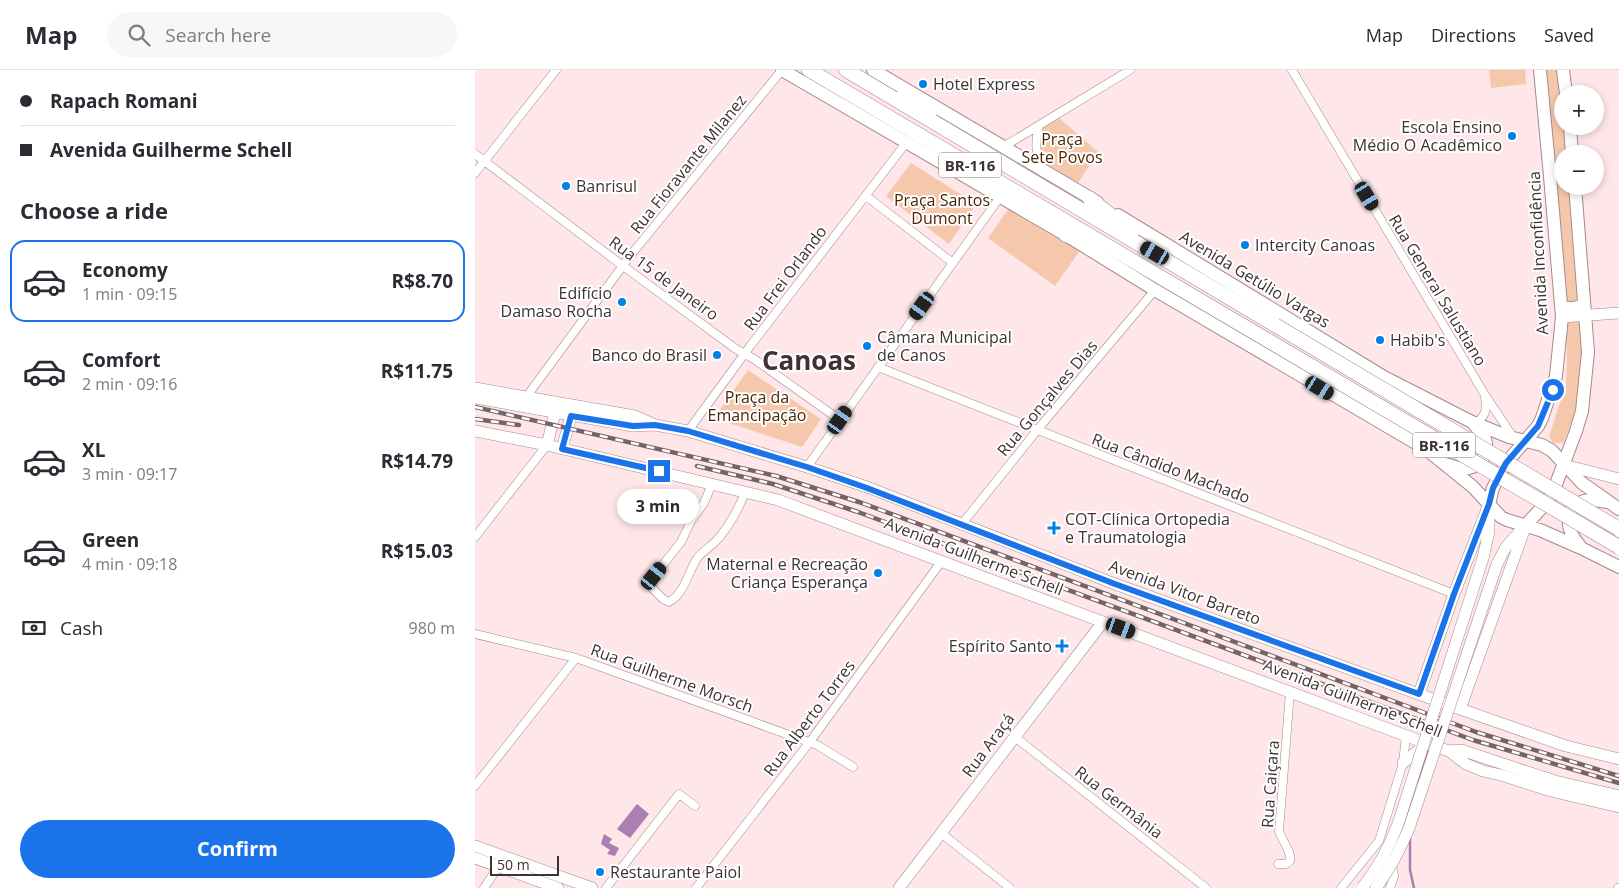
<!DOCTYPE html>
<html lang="en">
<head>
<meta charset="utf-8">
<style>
  body { margin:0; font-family:"Open Sans",sans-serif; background:#f7f7f7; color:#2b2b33; height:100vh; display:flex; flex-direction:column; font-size:19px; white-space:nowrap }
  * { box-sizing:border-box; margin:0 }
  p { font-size:16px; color:#7c7c81 }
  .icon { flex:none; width:28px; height:28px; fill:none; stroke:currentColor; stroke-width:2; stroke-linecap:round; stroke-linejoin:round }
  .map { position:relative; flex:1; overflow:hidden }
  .details { display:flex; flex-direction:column; background:#fff; width:475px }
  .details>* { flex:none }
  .guide { display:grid; align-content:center; height:110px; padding:0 20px; background:#fff }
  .tools { position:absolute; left:1079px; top:15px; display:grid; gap:10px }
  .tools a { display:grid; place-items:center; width:50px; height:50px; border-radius:50%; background:#fff; box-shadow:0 2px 8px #0003; font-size:25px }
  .scale { position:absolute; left:15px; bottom:12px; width:69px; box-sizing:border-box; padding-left:5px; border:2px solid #3e3234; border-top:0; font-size:14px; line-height:18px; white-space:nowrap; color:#3e3234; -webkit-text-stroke:4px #fff; paint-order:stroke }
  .end { position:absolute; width:22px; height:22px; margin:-11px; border:6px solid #1a73e8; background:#fff; box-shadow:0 0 0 2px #fff }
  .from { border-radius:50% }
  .bubble { position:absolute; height:35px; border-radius:18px; background:#fff; box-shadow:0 2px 8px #0003; font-size:16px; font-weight:700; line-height:35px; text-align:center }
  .car { position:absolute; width:15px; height:30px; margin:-15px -8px; border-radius:6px; box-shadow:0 0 4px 1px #0007; background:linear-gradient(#222 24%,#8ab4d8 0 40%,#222 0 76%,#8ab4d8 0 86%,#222 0) }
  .guide b { display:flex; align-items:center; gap:18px; height:48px; font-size:19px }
  .guide b+b { border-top:1px solid #e1e1e2 }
  .guide i { width:12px; height:12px; background:#2b2b33 }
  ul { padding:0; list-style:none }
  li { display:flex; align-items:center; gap:15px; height:82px; margin:0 10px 8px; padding:0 10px; border:2px solid transparent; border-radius:15px }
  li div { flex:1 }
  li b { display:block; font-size:19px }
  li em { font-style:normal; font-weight:700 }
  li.on { border-color:#1a73e8 }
  li>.icon { width:45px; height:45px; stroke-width:1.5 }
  h2 { padding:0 20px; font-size:22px; line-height:60px }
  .pay { display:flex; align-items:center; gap:12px; height:55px; padding:0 20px; font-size:19px }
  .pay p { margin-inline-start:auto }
  .cta { display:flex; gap:10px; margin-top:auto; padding:10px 20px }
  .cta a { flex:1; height:58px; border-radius:30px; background:#1a73e8; color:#fff; font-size:20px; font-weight:700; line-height:58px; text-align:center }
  header { display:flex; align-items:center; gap:30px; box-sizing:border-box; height:70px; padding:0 25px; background:#fff; border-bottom:1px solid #e1e1e2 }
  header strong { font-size:24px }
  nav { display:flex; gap:28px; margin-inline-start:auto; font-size:18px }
  .search { width:350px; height:45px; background:#f7f7f7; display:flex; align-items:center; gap:12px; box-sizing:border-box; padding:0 18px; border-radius:28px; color:#7c7c81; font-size:19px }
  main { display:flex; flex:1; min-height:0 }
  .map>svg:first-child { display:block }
  .green { fill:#f5c8ab }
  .water { fill:#ab7fb2 }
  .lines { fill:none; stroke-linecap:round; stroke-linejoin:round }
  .stream { stroke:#ab7fb2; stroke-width:2.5 }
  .canal { stroke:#ab7fb2; stroke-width:10 }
  .street-casing { stroke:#a5898d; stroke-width:9 }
  .secondary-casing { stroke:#a5898d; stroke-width:12 }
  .primary-casing { stroke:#a5898d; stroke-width:14 }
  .highway-casing { stroke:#a5898d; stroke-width:15 }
  .street { stroke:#fff; stroke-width:8 }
  .secondary { stroke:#fff; stroke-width:11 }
  .primary { stroke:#fff; stroke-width:12 }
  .highway { stroke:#fff; stroke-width:14 }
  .rail-casing { stroke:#746466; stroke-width:4.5 }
  .rail { stroke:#fff; stroke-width:2.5; stroke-dasharray:8; stroke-linecap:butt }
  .secondary-bridge-casing { stroke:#a5898d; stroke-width:12; stroke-linecap:butt }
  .highway-bridge-casing { stroke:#a5898d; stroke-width:15; stroke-linecap:butt }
  .secondary-bridge { stroke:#fff; stroke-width:11 }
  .highway-bridge { stroke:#fff; stroke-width:14 }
  .route { stroke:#1a73e8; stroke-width:6 }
  .poi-dot { fill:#0080e6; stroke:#fff; stroke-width:2 }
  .labels { text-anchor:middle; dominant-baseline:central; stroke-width:4; stroke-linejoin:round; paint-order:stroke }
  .shield { fill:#fff; stroke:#787071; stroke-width:1 }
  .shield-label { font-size:15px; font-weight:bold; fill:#3e3234 }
  .poi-label { font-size:16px; fill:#3e3234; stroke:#fff; text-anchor:start }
  .park-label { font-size:16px; fill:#4c2506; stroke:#fff }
  .street-label { font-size:16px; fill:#3e3234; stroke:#fff }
  .town-label { font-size:26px; font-weight:bold; fill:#3e3234; stroke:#fff }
</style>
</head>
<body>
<header>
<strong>Map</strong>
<div class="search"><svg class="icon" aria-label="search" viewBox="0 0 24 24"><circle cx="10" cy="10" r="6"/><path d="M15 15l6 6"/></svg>Search here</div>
<nav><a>Map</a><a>Directions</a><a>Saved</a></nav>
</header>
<main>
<section class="details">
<div class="guide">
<b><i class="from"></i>Rapach Romani</b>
<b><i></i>Avenida Guilherme Schell</b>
</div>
<h2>Choose a ride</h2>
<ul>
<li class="on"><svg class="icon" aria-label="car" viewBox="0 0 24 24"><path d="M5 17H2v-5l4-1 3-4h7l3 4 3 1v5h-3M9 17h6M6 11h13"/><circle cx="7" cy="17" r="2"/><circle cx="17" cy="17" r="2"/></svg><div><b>Economy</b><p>1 min · 09:15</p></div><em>R$8.70</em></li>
<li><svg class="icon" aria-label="car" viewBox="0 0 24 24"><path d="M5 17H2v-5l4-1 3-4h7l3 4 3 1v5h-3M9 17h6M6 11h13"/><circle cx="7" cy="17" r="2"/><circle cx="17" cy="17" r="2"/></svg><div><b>Comfort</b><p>2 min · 09:16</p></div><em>R$11.75</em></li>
<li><svg class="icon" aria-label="car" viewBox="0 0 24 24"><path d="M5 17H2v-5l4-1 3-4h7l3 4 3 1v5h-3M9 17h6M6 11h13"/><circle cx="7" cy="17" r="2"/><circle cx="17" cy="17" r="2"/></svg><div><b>XL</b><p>3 min · 09:17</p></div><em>R$14.79</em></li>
<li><svg class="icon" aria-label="car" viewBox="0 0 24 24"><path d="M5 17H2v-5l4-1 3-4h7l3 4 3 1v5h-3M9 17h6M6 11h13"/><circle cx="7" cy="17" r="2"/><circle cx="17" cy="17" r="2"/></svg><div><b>Green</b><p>4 min · 09:18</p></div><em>R$15.03</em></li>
</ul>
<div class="pay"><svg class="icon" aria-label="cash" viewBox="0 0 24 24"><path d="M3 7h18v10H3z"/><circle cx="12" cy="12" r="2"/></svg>Cash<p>980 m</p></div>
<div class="cta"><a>Confirm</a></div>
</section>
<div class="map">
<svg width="1144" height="818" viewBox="0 0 1144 818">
  <rect width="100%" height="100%" fill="#fee6e9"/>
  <!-- green -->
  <path class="green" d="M1014 0H1050L1051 14 1016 18Z
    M1070 0H1083L1087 30 1088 56H1090L1093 84H1088V116H1095L1110 282 1106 318 1098 348 1088 373H1078L1074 366 1091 315 1092 290 1090 227Z
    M583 47 623 82 603 113C572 95 561 98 566 58Z
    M436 93 498 132 499 137 474 174 411 126Z
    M534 138 606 179 580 216 513 168Z
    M273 300 346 349 327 377 239 348Z"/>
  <!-- water -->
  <path class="water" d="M162 734 174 744 155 768 142 759Z
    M129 764 137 769 134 773 144 778 140 786 132 784 135 780 126 774Z"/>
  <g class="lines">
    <!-- stream -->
    <path class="stream" d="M935 768V800L939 818"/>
    <!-- canal -->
    <path class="canal" d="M945 709 955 676"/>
    <defs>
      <path id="street" d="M817 0 1010 325 1038 367
        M564 56C560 72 560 84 568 99
        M528 77 655 0
        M0 84 148 196 261 279 279 289 365 350
        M0 103 81 0
        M391 126 478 193
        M403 297 979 524
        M52 326 155 186 307 0
        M1000 353C1011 347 1012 339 1010 327
        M213 361 276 275 431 73
        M332 397 525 127
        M237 414 229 433 217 449 206 472 179 506 176 517 188 529 194 532C208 525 213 504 221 490 226 482 234 478 240 472 252 460 265 437 270 422
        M486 455 568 353 680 220
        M0 467 72 375
        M0 564 101 588 342 675 378 697
        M540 667 731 818
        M0 716 101 588
        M466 763 535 818
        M803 794H811L815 791C817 782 807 771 804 761L815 622
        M9 818 25 794
        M131 818 204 724 220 736
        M221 818 334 673 466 492
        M866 818 904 771 928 693 931 666
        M915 818 919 806 917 794
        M1143 818H1144"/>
      <path id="secondary" d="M1087 247 1144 243
        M0 318 160 346 178 354
        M0 328 158 356 180 355 213 361 332 397 392 417 640 514 985 639 1091 676 1144 689
        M0 361 72 375 303 430 953 674 974 681 986 680 1080 711 1144 726
        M72 375 80 343
        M87 379 96 346
        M1089 395 1144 409
        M1008 488 1014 461V439
        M1022 494 1031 477 1048 458
        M944 624 979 524 1014 434
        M985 639 1051 455
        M974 681 991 694 1008 701 1026 705 1076 721 1144 737
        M928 693 950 675
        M0 776 117 818
        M0 788 83 818
        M424 818 628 552"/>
      <path id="primary" d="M307 0 591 165 680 220 951 379 998 417 1026 447 1032 450 1065 460 1106 478 1144 497
        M398 0 622 132
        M1088 0 1091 24
        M1095 56 1097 84
        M643 145 909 307 997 352 1034 367 1067 375 1077 381 1107 413 1144 439
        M1086 236C1093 239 1102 239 1109 234
        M974 395C980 397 988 400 994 398 1007 395 1014 381 1010 369 1007 363 1002 358 998 353
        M1014 434 1018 418 1031 393 1063 356 1067 348 1081 306 1087 247 1075 106 1065 0
        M1051 455 1070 434 1078 422 1101 361 1107 341 1113 282 1100 116
        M1105 476C1093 463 1085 438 1109 431 1116 429 1125 431 1132 432"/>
      <path id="highway" d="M334 0 794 271
        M371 0 800 255
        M425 28 460 38
        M614 128 657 162
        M591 165 621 176"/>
    </defs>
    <!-- street casing -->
    <use href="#street" class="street-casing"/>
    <!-- secondary casing -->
    <use href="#secondary" class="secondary-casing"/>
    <!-- primary casing -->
    <use href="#primary" class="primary-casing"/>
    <!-- highway casing -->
    <use href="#highway" class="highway-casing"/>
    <!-- street -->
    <use href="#street" class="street"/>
    <!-- secondary -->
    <use href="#secondary" class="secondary"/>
    <!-- primary -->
    <use href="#primary" class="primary"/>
    <!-- highway -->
    <use href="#highway" class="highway"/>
    <defs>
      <path id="rail" d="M0 337 301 406 387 433 1001 662 1144 706
        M0 349 44 355
        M222 396 298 414 383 442 998 670 1144 713"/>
    </defs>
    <!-- rail casing -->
    <use href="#rail" class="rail-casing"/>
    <!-- rail -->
    <use href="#rail" class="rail"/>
    <defs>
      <path id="secondary-bridge" d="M887 818C903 798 914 778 923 754L1008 488
        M901 818C915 799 925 780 934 758L1022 494"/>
      <path id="highway-bridge" d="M800 255 1144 459
        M794 271 1144 477"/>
    </defs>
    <!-- secondary-bridge casing -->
    <use href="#secondary-bridge" class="secondary-bridge-casing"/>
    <!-- highway-bridge casing -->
    <use href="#highway-bridge" class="highway-bridge-casing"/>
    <!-- secondary-bridge -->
    <use href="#secondary-bridge" class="secondary-bridge"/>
    <!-- highway-bridge -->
    <use href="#highway-bridge" class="highway-bridge"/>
  </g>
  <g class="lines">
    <!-- route -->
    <path class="route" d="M184 401 87 379 96 346 158 356 180 355 213 361 332 397 392 418 640 514 944 624 979 524 1014 434 1018 418 1031 393 1063 356 1078 320"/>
  </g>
  <!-- markers -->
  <g class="poi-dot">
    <circle cx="448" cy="14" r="5"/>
    <circle cx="1037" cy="66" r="5"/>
    <circle cx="91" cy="116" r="5"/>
    <circle cx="770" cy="175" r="5"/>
    <circle cx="147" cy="232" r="5"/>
    <circle cx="905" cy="270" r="5"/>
    <circle cx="392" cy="276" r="5"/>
    <circle cx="242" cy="285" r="5"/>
    <path d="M576.5 450.5h5v5h5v5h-5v5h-5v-5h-5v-5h5z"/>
    <circle cx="403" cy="503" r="5"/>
    <path d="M584.5 568.5h5v5h5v5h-5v5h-5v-5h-5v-5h5z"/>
    <circle cx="125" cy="802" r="5"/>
  </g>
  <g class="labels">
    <!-- shield labels -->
    <g class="shield">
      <rect x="464" y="82.5" width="62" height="25" rx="4"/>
      <rect x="938" y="362.5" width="62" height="25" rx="4"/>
    </g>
    <g class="shield-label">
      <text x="495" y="95">BR-116</text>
      <text x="969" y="375">BR-116</text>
    </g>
    <!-- poi labels -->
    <g class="poi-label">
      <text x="458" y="14">Hotel Express</text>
      <text x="1027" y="57" text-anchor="end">Escola Ensino<tspan x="1027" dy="18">Médio O Acadêmico</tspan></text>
      <text x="101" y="116">Banrisul</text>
      <text x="780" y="175">Intercity Canoas</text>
      <text x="137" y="223" text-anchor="end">Edifício<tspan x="137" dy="18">Damaso Rocha</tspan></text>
      <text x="402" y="267">Câmara Municipal<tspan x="402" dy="18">de Canos</tspan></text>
      <text x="915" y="270">Habib's</text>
      <text x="232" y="285" text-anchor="end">Banco do Brasil</text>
      <text x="590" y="449">COT-Clínica Ortopedia<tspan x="590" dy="18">e Traumatologia</tspan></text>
      <text x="393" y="494" text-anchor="end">Maternal e Recreação<tspan x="393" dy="18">Criança Esperança</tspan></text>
      <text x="577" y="576" text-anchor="end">Espírito Santo</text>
      <text x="135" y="802">Restaurante Paiol</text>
    </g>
    <!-- park labels -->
    <g class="park-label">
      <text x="587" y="69">Praça<tspan x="587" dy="18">Sete Povos</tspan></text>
      <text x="467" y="130">Praça Santos<tspan x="467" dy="18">Dumont</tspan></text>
      <text x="282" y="327">Praça da<tspan x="282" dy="18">Emancipação</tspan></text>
    </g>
    <!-- street labels -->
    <g class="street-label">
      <text transform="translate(213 94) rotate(-51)">Rua Fioravante Milanez</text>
      <text transform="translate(1063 183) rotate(-93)">Avenida Inconfidência</text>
      <text transform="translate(189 208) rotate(36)">Rua 15 de Janeiro</text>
      <text transform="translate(310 208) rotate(-53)">Rua Frei Orlando</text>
      <text transform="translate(780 209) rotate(31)">Avenida Getúlio Vargas</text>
      <text transform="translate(963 220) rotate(59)">Rua General Salustiano</text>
      <text transform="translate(572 328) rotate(-50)">Rua Gonçalves Dias</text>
      <text transform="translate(696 398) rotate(21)">Rua Cândido Machado</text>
      <text transform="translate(499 486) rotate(21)">Avenida Guilherme Schell</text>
      <text transform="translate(710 522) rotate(20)">Avenida Vitor Barreto</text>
      <text transform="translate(197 608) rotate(20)">Rua Guilherme Morsch</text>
      <text transform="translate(878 628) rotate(21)">Avenida Guilherme Schell</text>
      <text transform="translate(334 648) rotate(-53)">Rua Alberto Torres</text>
      <text transform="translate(513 675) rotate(-53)">Rua Araçá</text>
      <text transform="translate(795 714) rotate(-86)">Rua Caiçara</text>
      <text transform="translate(644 732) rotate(38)">Rua Germânia</text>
    </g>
    <!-- town labels -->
    <g class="town-label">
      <text x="334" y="290">Canoas</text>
    </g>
  </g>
</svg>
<div class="tools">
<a>+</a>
<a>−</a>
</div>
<div class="scale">50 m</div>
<i class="end from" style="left:1078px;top:320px"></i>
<i class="end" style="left:184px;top:401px"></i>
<div class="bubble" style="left:142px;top:419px;width:82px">3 min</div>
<i class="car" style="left:892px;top:126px;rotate:149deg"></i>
<i class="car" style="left:680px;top:183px;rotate:300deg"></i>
<i class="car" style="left:447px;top:236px;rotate:216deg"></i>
<i class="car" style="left:845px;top:318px;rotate:121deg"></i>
<i class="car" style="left:365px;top:350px;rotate:35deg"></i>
<i class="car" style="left:179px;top:506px;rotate:39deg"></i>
<i class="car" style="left:646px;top:558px;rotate:110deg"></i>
</div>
</main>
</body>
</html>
